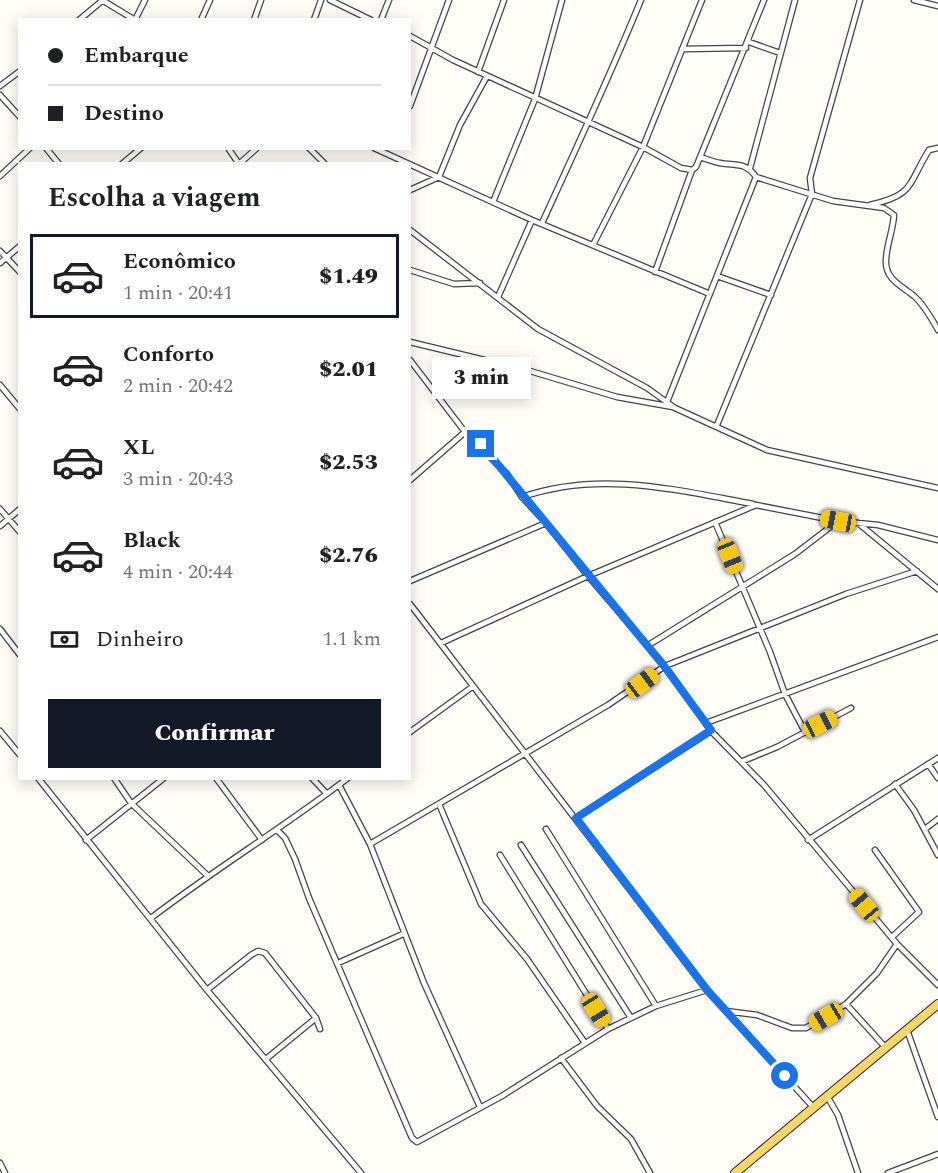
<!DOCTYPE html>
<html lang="pt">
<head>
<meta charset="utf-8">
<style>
  body { margin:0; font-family:Spectral,serif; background:#f6f6f6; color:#202124; height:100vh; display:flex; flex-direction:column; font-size:22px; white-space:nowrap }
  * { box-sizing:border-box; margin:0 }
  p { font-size:20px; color:#757577 }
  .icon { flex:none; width:33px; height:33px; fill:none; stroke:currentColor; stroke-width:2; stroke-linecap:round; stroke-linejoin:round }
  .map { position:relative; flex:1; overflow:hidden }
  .details { position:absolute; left:18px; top:162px; width:393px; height:618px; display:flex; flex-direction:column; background:#fff; border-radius:0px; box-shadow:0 3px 15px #0003 }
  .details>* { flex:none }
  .hud { position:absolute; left:18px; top:18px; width:393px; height:132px; border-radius:0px; box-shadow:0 3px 15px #0003; display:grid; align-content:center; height:132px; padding:0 30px; background:#fff }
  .end { position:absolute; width:27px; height:27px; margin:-14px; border:8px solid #1a73e8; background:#fff; box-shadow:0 0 0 3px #fff }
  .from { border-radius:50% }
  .bubble { position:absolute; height:42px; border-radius:0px; background:#fff; box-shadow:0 3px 15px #0003; font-size:20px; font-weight:800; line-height:42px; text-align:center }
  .car { position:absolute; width:18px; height:36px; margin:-18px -9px; border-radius:8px; box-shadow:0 0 4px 2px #0007; background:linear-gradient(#f5c518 24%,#345 0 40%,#f5c518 0 76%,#345 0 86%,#f5c518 0) }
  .hud b { display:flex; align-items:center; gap:21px; height:57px; font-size:22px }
  .hud b+b { border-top:2px solid #e0e0e0 }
  .hud i { width:15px; height:15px; background:#202124 }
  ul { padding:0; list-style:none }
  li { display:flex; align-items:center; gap:18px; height:84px; margin:0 12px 9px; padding:0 18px; border:3px solid transparent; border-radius:0px }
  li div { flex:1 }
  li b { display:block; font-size:22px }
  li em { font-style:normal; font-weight:800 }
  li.on { border-color:#111827 }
  li>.icon { width:54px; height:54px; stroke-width:1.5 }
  h2 { padding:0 30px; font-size:27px; line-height:72px }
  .pay { display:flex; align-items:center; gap:15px; height:66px; padding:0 30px; font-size:22px }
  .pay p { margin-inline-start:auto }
  .cta { display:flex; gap:12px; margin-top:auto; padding:12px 30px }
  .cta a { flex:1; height:69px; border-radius:0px; background:#111827; color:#fff; font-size:24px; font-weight:800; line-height:69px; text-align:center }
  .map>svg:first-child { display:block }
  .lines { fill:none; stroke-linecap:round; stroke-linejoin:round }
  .minor-casing { stroke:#444; stroke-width:7 }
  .primary-casing { stroke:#222; stroke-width:10 }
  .minor { stroke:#fff; stroke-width:4.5 }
  .primary { stroke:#f9d66b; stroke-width:8 }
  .route { stroke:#1a73e8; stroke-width:8 }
</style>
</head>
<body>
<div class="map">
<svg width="938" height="1173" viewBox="0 0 938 1173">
  <rect width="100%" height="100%" fill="#fffdf5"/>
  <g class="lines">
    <defs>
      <path id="minor" d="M102 0 135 20
        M330 0 371 20
        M914 0 938 6
        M79 20 103 0
        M135 20 145 0
        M201 20 210 0
        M254 20 261 0
        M314 20 321 0
        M381 20 389 0
        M410 36 453 60 643 147 681 168 692 170 696 167 764 0
        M749 42 780 53
        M682 49 746 48
        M478 72 504 0
        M0 86 20 71
        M0 95 20 117
        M410 106 449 0
        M46 148 59 164
        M228 148 239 164
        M309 148 325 164
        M374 148 532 220 710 294
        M700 157C707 159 713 162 720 163 736 166 746 162 756 177L833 201 884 208 894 215C893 231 886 246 886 261 885 279 902 286 914 296 923 304 932 319 938 330
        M122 164 141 148
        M239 164 257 148
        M750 168 795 0
        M0 176 30 148
        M410 190 439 177 460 125 487 76
        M493 202 535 99 562 0
        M870 205C914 195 907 186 929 150L938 148
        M542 223C576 149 610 76 641 0
        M410 230 538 329 647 388 675 408 767 450 938 488
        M593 245 643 147 702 0
        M0 251 20 272
        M0 263 20 246
        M410 270 454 284 480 283
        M655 272 692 170
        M717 276 771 295
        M498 297 532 220
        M410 342 530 371 617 397 673 407
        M410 360 465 432 507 474 522 497 546 523 588 576 665 666 711 731 764 785 897 944 938 985
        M0 385 20 409
        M667 402 756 177
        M717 425 812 194 810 178 860 0
        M410 480 465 432
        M522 497C600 470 676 490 753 504
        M0 509 20 532
        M715 522 770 652 785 694 805 732
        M858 523 938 589
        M0 526 20 509
        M410 581 546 523
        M410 604 707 990 813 1107
        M0 629 20 655
        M441 643 588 576 756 505 838 521 878 525 938 540
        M647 646 795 554 838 521
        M706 723 938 637
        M0 731 20 755
        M410 732 472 687
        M743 761 777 747 851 708
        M928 764 938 778
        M38 778 207 990 361 1173
        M114 778 131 803 207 875
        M216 778 262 840
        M312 778 326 793
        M895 784 914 810 938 855
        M339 785 370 844 424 983 480 1107
        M439 804 481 904 527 959 585 1043
        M576 818 711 731
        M546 829 656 1006
        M925 829 938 819
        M277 830 285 838 295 859 309 898 412 1138 417 1142 502 1096 608 1029 656 1006 707 990
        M86 840 164 778
        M808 840 938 758
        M370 844 608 705 665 666 846 594 917 571
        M521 845 631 1018
        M875 850 919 912 892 937
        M500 855 608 1029
        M151 918C215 869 284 827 348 778
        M338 963 403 934
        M207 990 251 955 258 951 265 953 316 1018 320 1029
        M846 1004 877 973 897 944
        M726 1011 757 1015 792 1028H806L846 1004 886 1048
        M907 1030 938 1117
        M561 1058 597 1106 631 1139 650 1173
        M266 1059 316 1018
        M827 1096 838 1115 858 1173
        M0 1163 5 1173
        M888 1173 938 1154"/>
      <path id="primary" d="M735 1173 938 1004"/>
    </defs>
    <!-- minor casing -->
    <use href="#minor" class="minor-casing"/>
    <!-- primary casing -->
    <use href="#primary" class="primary-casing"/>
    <!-- minor -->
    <use href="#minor" class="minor"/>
    <!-- primary -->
    <use href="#primary" class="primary"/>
  </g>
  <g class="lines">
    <!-- route -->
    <path class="route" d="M481 444 664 666 711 730 576 818 707 990 785 1076"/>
  </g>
</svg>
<i class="end from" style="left:785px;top:1076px"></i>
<i class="end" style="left:481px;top:444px"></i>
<div class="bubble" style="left:432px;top:357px;width:99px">3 min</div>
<i class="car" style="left:838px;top:521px;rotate:281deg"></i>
<i class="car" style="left:730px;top:556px;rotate:158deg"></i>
<i class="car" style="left:642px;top:683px;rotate:53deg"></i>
<i class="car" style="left:820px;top:724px;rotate:63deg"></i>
<i class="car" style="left:864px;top:905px;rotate:320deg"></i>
<i class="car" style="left:596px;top:1010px;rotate:148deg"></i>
<i class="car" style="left:826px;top:1017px;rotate:240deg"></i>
<div class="hud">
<b><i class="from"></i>Embarque</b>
<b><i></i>Destino</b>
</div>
<section class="details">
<h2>Escolha a viagem</h2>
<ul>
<li class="on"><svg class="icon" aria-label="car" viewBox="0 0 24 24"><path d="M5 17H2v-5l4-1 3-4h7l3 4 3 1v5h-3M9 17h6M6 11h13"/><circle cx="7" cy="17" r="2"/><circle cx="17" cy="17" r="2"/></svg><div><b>Econômico</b><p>1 min · 20:41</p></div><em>$1.49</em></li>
<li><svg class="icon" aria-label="car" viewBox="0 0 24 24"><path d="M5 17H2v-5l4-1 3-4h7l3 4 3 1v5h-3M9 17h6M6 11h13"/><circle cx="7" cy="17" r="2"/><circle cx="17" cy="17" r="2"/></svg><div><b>Conforto</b><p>2 min · 20:42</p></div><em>$2.01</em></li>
<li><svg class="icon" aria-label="car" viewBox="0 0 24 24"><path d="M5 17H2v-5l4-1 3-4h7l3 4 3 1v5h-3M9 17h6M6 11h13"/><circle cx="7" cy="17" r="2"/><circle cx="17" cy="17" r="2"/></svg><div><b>XL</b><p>3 min · 20:43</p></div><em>$2.53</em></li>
<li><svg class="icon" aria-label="car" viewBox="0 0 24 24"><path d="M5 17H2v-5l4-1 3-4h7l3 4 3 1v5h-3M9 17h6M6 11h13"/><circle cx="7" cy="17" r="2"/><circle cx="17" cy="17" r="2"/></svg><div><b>Black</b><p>4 min · 20:44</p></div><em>$2.76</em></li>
</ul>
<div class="pay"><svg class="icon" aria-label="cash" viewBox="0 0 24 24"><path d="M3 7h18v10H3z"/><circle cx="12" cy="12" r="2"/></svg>Dinheiro<p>1.1 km</p></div>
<div class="cta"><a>Confirmar</a></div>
</section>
</div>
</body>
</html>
